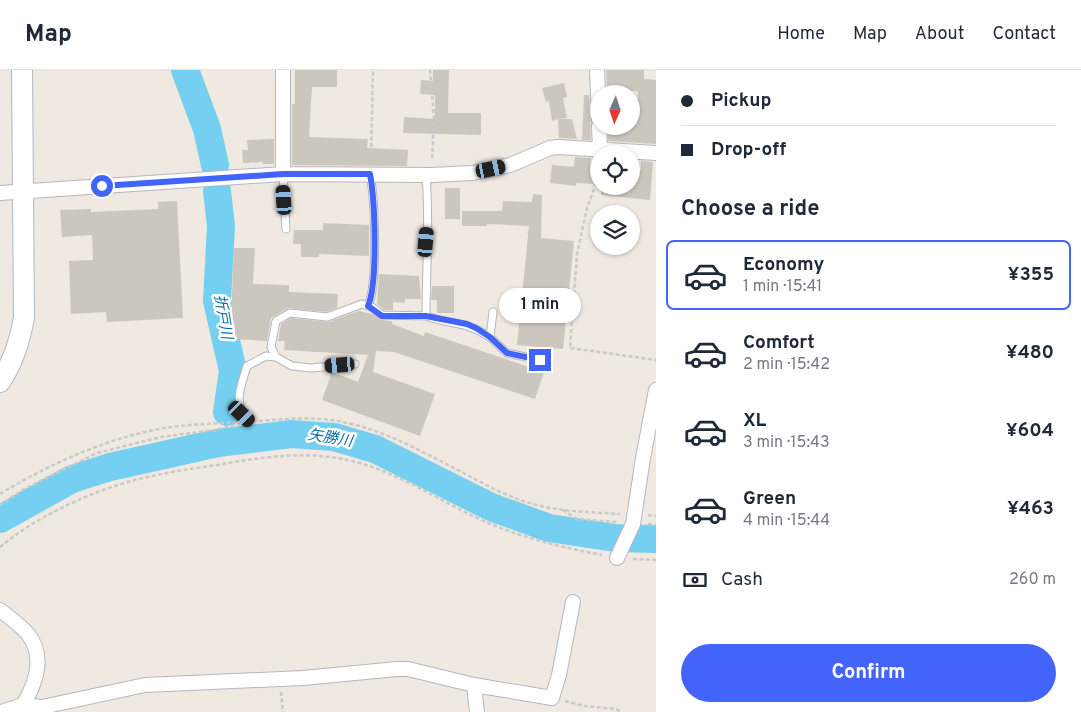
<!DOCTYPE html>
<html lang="en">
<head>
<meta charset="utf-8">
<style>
  body { margin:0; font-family:Overpass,"Noto Sans JP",sans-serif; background:#f2f2f3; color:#1f2937; height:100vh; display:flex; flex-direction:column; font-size:19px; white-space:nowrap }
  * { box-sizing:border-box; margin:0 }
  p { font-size:16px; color:#747a83 }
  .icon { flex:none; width:28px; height:28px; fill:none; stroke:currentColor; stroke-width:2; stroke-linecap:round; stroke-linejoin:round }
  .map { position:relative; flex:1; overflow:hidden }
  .side { display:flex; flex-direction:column; background:#fff; width:425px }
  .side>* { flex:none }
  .top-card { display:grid; align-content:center; height:110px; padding:0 25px; background:#fff }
  .needle { width:32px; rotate:183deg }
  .fabs { position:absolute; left:590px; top:15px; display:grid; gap:10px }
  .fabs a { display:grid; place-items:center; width:50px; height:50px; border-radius:50%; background:#fff; box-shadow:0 1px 4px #0004; font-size:25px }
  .end { position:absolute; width:22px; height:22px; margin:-11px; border:6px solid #4264fb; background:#fff; box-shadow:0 0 0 2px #fff }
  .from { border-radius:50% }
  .bubble { position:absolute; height:35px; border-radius:18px; background:#fff; box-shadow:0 1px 4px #0004; font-size:16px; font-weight:700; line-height:35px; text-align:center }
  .car { position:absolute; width:15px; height:30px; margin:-15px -8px; border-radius:6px; box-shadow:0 0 4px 1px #0007; background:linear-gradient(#222 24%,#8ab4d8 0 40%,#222 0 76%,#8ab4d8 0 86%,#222 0) }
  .top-card b { display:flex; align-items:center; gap:18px; height:48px; font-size:19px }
  .top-card b+b { border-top:1px solid #e0e1e3 }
  .top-card i { width:12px; height:12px; background:#1f2937 }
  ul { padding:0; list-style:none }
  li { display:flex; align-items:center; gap:15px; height:70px; margin:0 10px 8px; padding:0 15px; border:2px solid transparent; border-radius:8px }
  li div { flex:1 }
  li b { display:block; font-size:19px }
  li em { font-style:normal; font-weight:700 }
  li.current { border-color:#4264fb }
  li>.icon { width:45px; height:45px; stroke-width:1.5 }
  h2 { padding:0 25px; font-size:22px; line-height:60px }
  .pay { display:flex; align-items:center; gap:12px; height:55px; padding:0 25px; font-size:19px }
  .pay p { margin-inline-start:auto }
  .cta { display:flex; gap:10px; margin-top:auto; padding:10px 25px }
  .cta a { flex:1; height:58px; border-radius:30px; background:#4264fb; color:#fff; font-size:20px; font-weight:700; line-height:58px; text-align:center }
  header { display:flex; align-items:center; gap:30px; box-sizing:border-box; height:70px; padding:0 25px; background:#fff; border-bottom:1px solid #e0e1e3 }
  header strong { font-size:24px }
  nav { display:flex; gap:28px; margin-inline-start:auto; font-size:18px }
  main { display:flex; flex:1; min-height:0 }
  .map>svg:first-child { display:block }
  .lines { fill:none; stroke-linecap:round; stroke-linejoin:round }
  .river { stroke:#75cff0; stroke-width:28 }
  .building { fill:#cbc7bf }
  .lane-casing { stroke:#b4b7c1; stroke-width:9 }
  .street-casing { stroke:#b4b7c1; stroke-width:16 }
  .secondary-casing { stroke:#b4b7c1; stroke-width:22 }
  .path { stroke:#c9c9c9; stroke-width:2.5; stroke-dasharray:4 2.5; stroke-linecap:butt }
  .lane { stroke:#fff; stroke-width:7 }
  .street { stroke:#fff; stroke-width:14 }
  .secondary { stroke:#fff; stroke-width:20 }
  .route { stroke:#4264fb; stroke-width:6 }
  .labels { text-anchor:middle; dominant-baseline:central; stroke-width:5; stroke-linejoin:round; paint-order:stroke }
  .water-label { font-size:15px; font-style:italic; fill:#0d6fa3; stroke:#fff }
</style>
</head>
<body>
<header>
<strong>Map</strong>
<nav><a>Home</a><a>Map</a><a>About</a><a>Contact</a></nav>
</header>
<main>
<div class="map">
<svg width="656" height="642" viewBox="0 0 656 642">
  <rect width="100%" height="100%" fill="#efe9e1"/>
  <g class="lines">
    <!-- river -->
    <path class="river" d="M185 0 207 59 215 95
      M217 121 221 156 217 231 233 301 227 342
      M0 449 72 409 110 397 218 373 291 364 334 367 375 379 491 437 549 458 615 468 656 469"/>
  </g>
  <!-- building -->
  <path class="building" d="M295 0H337V17H312L309 67 368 69 367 78 408 80 407 96 292 95V34H295Z
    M433 0H449L448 43H481V65L403 63 404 47 435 49V25L420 24 421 10 433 11Z
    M606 0H644V9L656 10V74L608 71V56H631V53L637 54 638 21H607Z
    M564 13 567 27 563 28 567 48 558 49H572L577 69 559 68 558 49 552 51 549 31 546 32 542 18Z
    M584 25H589L591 70H582Z
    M274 69V94H263V92L243 93 242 80H248L247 70Z
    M575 87 591 88 590 99H595V114L576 113V116L550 113 552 95 574 97Z
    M641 91 653 92 650 130 601 125V116H631V99L641 100Z
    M445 118H460V149H445Z
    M533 124 542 125 541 168 574 171 563 279 517 275 529 156 487 154V156H462V141H502L503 131 532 132Z
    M177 131 183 248 107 252 106 242 71 244 69 191 93 190 92 165 62 167 60 140 91 139V142L158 139V132Z
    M323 153 369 155V186L319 184V187H301V174H293L294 160H323Z
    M234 178H255L253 214 289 215V222L338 224 337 238 326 242 288 238 271 248 267 271 233 269 234 245H231Z
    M379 204 419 206 421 229H405V233L393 232V240H384L377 234Z
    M432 216H454V243H437V230H431Z
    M358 241 373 244 381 250 392 251V254L424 266 425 262 544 302 535 329 394 282 376 281 373 302 435 324 420 366 322 330 332 302 358 312 368 285 284 280 285 271H278L281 254 291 248 328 252Z"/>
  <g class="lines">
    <defs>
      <path id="lane" d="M283 104 286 159
        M426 105C430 152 426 199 426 246 451 255 466 251 490 267
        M368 236C378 214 375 130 370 104
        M493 242 490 267 507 283 540 290 547 297
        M276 287 271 277 276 251 290 243 327 247 362 234 372 237 382 245 426 246
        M249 351C232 335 241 316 247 296L266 286 276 287 292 296 311 298 355 294"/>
      <path id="street" d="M283 0V104
        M597 0 599 50
        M599 56 600 79
        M0 123 283 104 431 105 473 103 510 95 550 78 558 77 656 83
        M617 488 633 454 643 388 656 320
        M0 540C9 547 19 554 27 563 46 585 36 613 23 635
        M474 615 477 642
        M1 642 23 635 42 637 145 615 303 608 397 599H408L474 615 552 628 559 605 573 532"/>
      <path id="secondary" d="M0 312C13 293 20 270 24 248L22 0"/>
    </defs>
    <!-- lane casing -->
    <use href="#lane" class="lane-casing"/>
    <!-- street casing -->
    <use href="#street" class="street-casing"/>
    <!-- secondary casing -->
    <use href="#secondary" class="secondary-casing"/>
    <!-- path -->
    <path class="path" d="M430 0 434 48 432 91
      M371 90 373 0
      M598 93 594 119 587 138 577 184 570 278 656 290
      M259 351C286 349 314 346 342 352 380 359 416 378 450 396 477 410 504 426 533 434 561 442 591 442 620 444
      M0 424C51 393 111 366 171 357 192 354 214 354 236 352
      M0 435 24 419 97 383 161 367 215 360 238 354
      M563 440 577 449 617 452
      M648 445 656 446
      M648 454 656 455
      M0 477C36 447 89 422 135 410 162 403 189 399 217 395 262 387 306 380 352 391 397 402 437 429 479 449 519 467 560 477 602 485
      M633 489 656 490
      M281 622 283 642
      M565 631 584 636 616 639 622 642"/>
    <!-- lane -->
    <use href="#lane" class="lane"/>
    <!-- street -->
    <use href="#street" class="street"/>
    <!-- secondary -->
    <use href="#secondary" class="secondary"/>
  </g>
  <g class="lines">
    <!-- route -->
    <path class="route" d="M102 116 283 104H370C375 130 378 213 368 236L382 246H426L467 254 476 258 490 267 507 283 540 290"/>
  </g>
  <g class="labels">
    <!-- water labels -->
    <g class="water-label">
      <text transform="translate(222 247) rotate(80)">折戸川</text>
      <text transform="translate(330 369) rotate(9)">矢勝川</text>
    </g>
  </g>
</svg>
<div class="fabs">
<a><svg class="needle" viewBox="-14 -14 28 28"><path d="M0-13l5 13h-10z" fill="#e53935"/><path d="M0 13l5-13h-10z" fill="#747a83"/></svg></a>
<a><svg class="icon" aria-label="locate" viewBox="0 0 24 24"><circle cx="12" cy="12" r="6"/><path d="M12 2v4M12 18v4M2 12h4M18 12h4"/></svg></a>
<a><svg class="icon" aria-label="layers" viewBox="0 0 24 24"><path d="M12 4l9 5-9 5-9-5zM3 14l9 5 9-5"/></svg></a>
</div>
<i class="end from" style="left:102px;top:116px"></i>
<i class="end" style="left:540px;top:290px"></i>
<div class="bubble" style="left:499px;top:218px;width:82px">1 min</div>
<i class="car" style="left:491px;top:99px;rotate:78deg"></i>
<i class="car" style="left:284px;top:130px;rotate:356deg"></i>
<i class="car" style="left:426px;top:172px;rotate:5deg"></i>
<i class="car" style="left:340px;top:295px;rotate:265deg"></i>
<i class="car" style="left:242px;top:344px;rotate:134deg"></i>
</div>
<section class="side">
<div class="top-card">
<b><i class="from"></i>Pickup</b>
<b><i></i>Drop-off</b>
</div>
<h2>Choose a ride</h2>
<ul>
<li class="current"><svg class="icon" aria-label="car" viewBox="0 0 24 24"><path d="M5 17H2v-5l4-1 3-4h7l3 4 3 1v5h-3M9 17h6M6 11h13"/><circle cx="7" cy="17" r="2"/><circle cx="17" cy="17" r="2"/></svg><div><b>Economy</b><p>1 min · 15:41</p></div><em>¥355</em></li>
<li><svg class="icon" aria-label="car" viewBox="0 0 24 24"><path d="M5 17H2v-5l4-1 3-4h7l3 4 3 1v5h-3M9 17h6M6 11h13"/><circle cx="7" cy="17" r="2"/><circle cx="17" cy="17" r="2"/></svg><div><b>Comfort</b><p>2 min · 15:42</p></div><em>¥480</em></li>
<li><svg class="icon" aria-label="car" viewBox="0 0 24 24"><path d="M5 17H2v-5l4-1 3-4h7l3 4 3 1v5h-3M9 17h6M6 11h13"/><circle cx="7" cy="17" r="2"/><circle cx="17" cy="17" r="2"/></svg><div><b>XL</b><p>3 min · 15:43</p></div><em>¥604</em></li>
<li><svg class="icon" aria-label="car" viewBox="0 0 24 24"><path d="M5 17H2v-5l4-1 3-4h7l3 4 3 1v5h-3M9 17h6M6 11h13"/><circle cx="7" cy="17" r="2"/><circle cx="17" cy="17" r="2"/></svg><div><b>Green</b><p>4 min · 15:44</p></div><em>¥463</em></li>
</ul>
<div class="pay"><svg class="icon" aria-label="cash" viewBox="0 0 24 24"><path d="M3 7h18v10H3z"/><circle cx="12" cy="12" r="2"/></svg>Cash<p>260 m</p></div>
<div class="cta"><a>Confirm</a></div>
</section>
</main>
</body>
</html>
